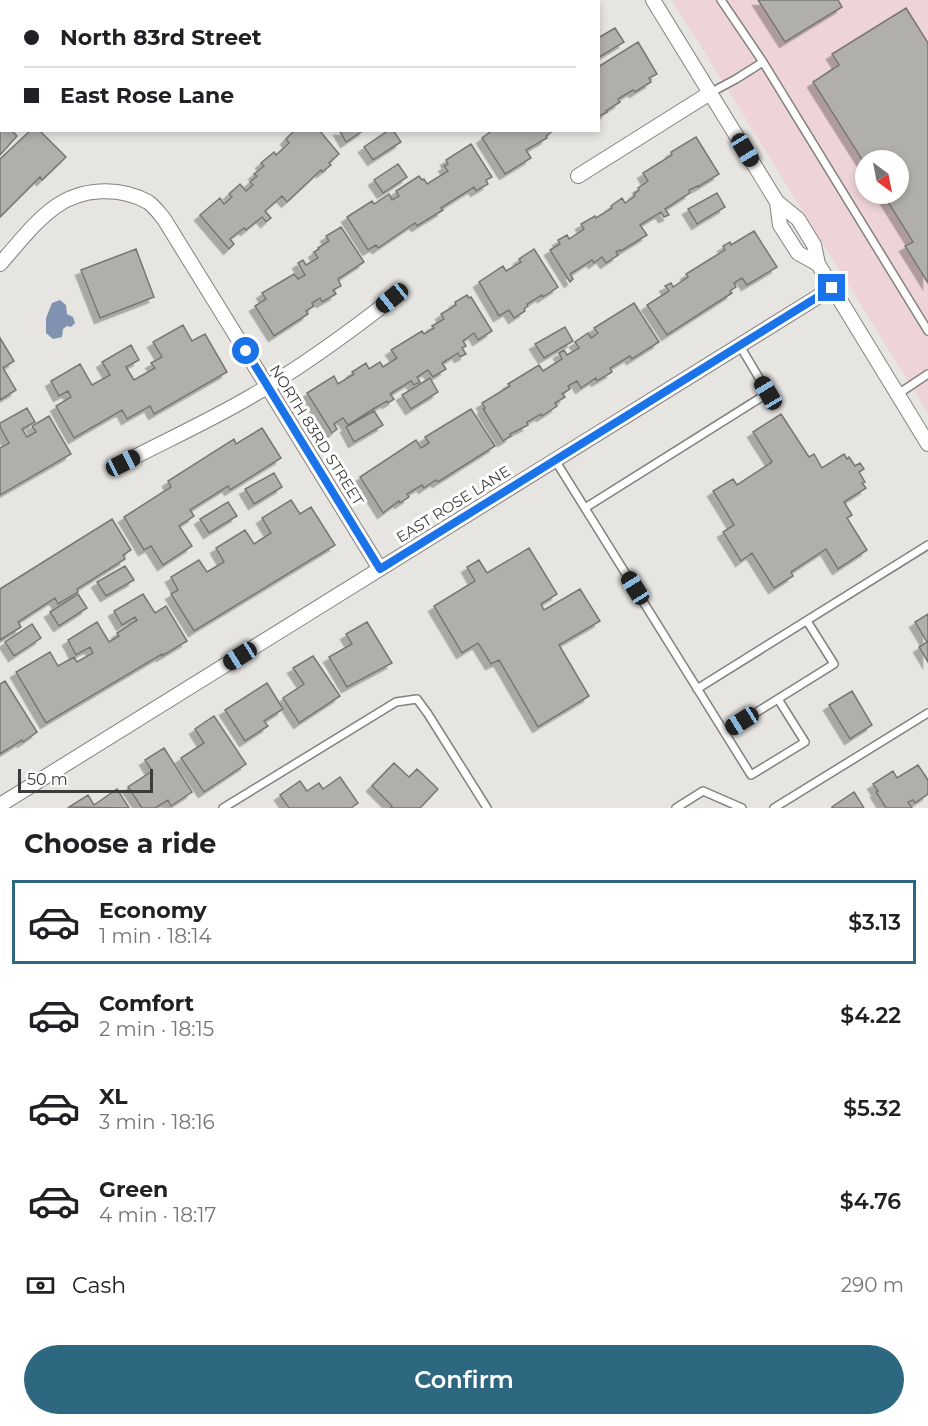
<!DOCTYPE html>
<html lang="en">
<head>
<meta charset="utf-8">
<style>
  body { margin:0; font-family:Montserrat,sans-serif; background:#f2f2f2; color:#202124; height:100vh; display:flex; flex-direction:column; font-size:22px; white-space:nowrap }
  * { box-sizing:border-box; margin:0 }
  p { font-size:20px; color:#757577 }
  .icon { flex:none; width:33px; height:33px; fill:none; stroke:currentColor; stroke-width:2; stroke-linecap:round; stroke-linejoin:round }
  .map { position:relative; height:808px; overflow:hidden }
  .drawer { display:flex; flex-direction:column; background:#fff; flex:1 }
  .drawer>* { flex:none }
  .hud { position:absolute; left:0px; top:0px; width:600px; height:132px; box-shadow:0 3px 9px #0003; display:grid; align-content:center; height:132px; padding:0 24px; background:#fff }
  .needle { width:39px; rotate:148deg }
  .controls { position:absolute; left:855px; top:150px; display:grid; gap:12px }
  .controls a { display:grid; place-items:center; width:54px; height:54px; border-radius:50%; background:#fff; box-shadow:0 3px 9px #0003; font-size:30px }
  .scale { position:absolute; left:18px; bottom:15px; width:135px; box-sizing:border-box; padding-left:6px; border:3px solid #3c3c3a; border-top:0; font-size:16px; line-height:21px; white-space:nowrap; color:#3c3c3a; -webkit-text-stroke:4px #fff; paint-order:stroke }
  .end { position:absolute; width:27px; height:27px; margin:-14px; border:8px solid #1a73e8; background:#fff; box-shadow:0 0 0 3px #fff }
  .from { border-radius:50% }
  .car { position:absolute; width:18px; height:36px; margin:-18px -9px; border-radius:8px; box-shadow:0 0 4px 2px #0007; background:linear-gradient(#222 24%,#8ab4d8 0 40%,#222 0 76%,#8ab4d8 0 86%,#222 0) }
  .hud b { display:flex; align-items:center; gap:21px; height:57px; font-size:22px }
  .hud b+b { border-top:2px solid #e0e0e0 }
  .hud i { width:15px; height:15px; background:#202124 }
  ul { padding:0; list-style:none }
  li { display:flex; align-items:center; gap:18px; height:84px; margin:0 12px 9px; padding:0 12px; border:3px solid transparent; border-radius:0px }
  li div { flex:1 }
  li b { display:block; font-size:22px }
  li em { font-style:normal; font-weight:600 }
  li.on { border-color:#2d6780 }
  li>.icon { width:54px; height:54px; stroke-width:1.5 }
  h2 { padding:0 24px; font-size:27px; line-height:72px }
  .pay { display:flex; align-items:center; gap:15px; height:66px; padding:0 24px; font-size:22px }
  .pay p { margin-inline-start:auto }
  .action { display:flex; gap:12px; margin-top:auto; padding:12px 24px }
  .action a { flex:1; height:69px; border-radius:36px; background:#2d6780; color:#fff; font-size:24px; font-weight:600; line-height:69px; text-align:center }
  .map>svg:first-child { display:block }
  .education { fill:#eed4d9; fill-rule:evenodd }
  .water { fill:#7f93b0 }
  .building { fill:#b1afab; stroke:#787673; stroke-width:1.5; filter:url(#shadow) }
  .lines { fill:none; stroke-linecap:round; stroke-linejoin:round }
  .lane-casing { stroke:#83817d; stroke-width:10 }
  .street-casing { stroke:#83817d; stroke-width:16 }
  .lane { stroke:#fff; stroke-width:7 }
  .street { stroke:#fff; stroke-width:14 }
  .route { stroke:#1a73e8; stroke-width:8 }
  .labels { text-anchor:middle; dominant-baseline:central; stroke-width:6; stroke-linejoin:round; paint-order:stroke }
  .street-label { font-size:15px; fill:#3c3c3a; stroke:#fff }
</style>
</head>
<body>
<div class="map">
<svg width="928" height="808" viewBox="0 0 928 808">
  <defs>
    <filter id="shadow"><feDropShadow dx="-5.5" dy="5.5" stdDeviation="0" flood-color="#0004"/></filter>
  </defs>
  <rect width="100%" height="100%" fill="#e7e5e1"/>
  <!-- education -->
  <path class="education" d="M672 0H928V413ZM866 160H898V194H866Z"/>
  <!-- water -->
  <path class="water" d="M60 300 66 305 67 314 73 317 75 323 71 327 67 326 63 329 62 337 53 339 46 333V318L52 303Z"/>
  <!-- building -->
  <path class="building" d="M299 0H363L361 2H297Z
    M501 0 514 1 579 0 577 2H499Z
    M758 0H838L842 7 785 42Z
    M906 8 928 43V283L905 246 913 242 883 194H898V160H866V166L813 82 839 65 832 54Z
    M615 28 624 42 598 58V38Z
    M2 36V82H0V41Z
    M638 42 657 74 649 78 651 82 635 92 633 90 618 99 620 102 606 111 607 112 598 117V67Z
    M2 128V130H11L17 136 0 155V130Z
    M31 130H39L66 157 42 180 40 177 0 217V159Z
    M295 130H319L339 154 329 163 331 165 322 172 321 170 287 202 282 196 265 211 271 218 266 222 262 217 246 230 244 228 230 239 234 244 229 249 200 215 220 198 224 204 232 197 229 194 240 184 246 191 253 185 250 182 257 176 254 174 264 166 261 163 274 152 276 155 289 143 286 139Z
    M339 130H364L346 142Z
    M389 130H393L401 142 373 160 364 147Z
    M493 130H554L546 136 547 138 526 150 531 158 505 174 482 138Z
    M696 137 719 174 698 187V186L689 190 690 193 665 209 669 215 664 217 661 212 640 225 647 235 621 251 620 250 616 252 618 255 606 263 602 257 594 263 592 260 570 274 573 279 570 282 550 250 560 244 558 240 567 235 569 239 584 229 581 224 595 216 596 218 612 208 611 206 622 198 625 203 635 196 634 194 639 190 638 188 648 181 643 173 672 155 671 152Z
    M471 144 492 177 486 180 488 184 476 191 474 187 441 208 443 210 417 226 415 223 378 248 376 245 368 250 347 217 372 201 374 204 389 194 392 200 399 196 396 191 419 176 422 180 424 179 427 184 448 171 444 166 448 164 446 160Z
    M398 164 407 177 383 193 374 180Z
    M717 193 725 207 697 224 688 209Z
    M341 227 364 262 338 279 341 286 333 290 336 294 322 302 320 298 312 303 314 306 306 311 308 314 274 336 255 306 266 299 262 293 294 274 298 279 305 275 298 263 303 260 306 265 318 258 314 252 319 249 318 248 329 241 326 236Z
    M754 231 777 267 747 285 742 278 734 283 736 287 730 291 732 293 667 335 647 305 669 291 665 286 671 283 673 287 688 277 686 274 725 250 723 246 730 242 731 245Z
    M136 249 154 297 100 318 81 270Z
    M534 249 558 287 543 297 542 295 527 304 528 306 524 309 525 311 514 318 509 310 499 316 479 282 503 266 506 271 521 262 519 259Z
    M467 295 469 298 471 297 492 331 478 340 474 333 463 341 466 346 462 348 466 354 460 357 458 353 442 363 446 369 433 377 428 370 417 377 420 382 414 385 411 381 390 394 394 399 388 403 387 401 375 408 348 425 343 418 334 424 337 429 332 433 307 393 334 376 338 384 354 374 352 372 366 363 369 369 380 362 383 367 397 358 391 350 422 331 424 334 434 328 432 326 444 319 441 314 456 305 455 302Z
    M634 303 659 342 632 359 630 356 610 368 612 372 597 381 596 378 581 388 577 381 568 386 570 389 562 394 565 397 555 403 557 406 542 416 541 414 527 422 528 425 510 434 511 436 503 441 483 409 485 408 482 403 510 386 508 384 539 365 543 371 562 359 559 353 564 350 567 355 579 348 575 342 588 333 591 338 598 333 594 328Z
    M183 325 192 341 205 334 227 372 154 414 150 406 127 419 122 410 74 438 56 406 71 397 68 391 59 396 51 381 80 364 92 385 110 375 102 362 131 345 139 360 126 367 134 380 155 368 151 363 162 357 153 342Z
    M565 327 573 341 544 358 535 344Z
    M0 338 14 361 3 368 16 390 0 400Z
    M430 378 438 392 411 409 402 395Z
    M27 408 35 422 22 429 27 437 36 432 32 426 49 416 71 454 0 495V448L9 443 0 427V423Z
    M471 409 495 446 438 482 436 480 424 488 422 485 407 494 409 497 400 503 399 501 383 513 360 477 416 440 421 448 429 443 425 437Z
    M374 411 383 425 354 442 346 427Z
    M781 414 809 457 814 454 822 468 844 454 847 459 849 457 855 466 860 463 864 469 859 472 865 482 862 483 866 488 844 502 852 515 847 518 867 550 838 569 826 549 791 572 793 576 774 588 752 553 741 561 723 532 734 525 713 491 733 479 737 485 772 462 753 432Z
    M262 428 281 458 230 490 228 486 190 510 194 516 179 526 192 546 163 565 151 546 144 550 124 517 171 487 168 481 234 439 236 444Z
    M274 473 282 487 254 504 245 489Z
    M291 500 300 514 311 507 335 545 194 631 171 594 178 590 171 577 199 560 207 572 224 562 216 548 245 530 254 544 271 533 262 518Z
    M228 502 237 516 209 533 200 519Z
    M112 519 131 550 123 555 125 559 77 589 78 592 58 604 55 598 18 622 21 627 0 640V589Z
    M529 548 557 594 541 604 544 610 580 589 600 621 559 645 589 696 538 727 499 660 491 664 478 643 462 653 434 606 475 581 467 567 479 560 487 573Z
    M125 566 134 580 106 596 97 582Z
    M78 594 87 608 59 626 50 612Z
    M143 594 155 613 166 606 187 641 162 656V654L46 723 16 672 50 652 58 666 74 657 77 662 93 653 90 647 76 655 68 640 97 622 109 642 119 636 117 633 137 620 135 617 122 625 114 611Z
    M928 614V662L919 647 927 642 915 622Z
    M367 622 392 663 347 687 329 657 352 644 346 634Z
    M32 624 41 638 14 656 5 642Z
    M313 656 340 696 299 723 283 698 304 684 293 668Z
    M5 681 37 732 23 742 22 740 0 754V684Z
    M267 683 283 709 264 721 268 726 245 741 225 710Z
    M852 691 872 725 850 739 829 705Z
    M214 716 246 764 204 792 181 758 204 743 195 729Z
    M164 748 192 792 171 806 168 800 155 808H142L128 787 152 771 145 760Z
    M394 763 409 777 417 769 438 789 420 808H390L392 806 372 786Z
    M918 765 928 780V794L915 803 913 800 908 802 912 808H886L876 792 878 791 873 784 893 771 897 778Z
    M340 777 358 803 351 808H289L280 795 300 781 307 791 319 783 323 789Z
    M117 789 129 808 69 807 88 795 94 805Z
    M854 792 864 808H832V807Z"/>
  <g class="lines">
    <defs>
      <path id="lane" d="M721 0 763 62 928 331
        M710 93 736 79 763 62
        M898 394 928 374
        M555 460 751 775 805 742 778 699
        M585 508 768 393 740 346
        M697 689 928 545
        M725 732 834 664 807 621
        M223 808 396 702 417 699 428 714 487 808
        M676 808 703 791 742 808
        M774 808 928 713"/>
      <path id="street" d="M653 0 777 202 798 219 814 245 818 264 928 444
        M431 2 433 0
        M578 176 710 93
        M777 202 780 225 798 253 818 264
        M0 264C17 245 34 222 55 207 81 188 119 186 148 202 154 206 159 213 164 219L380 569
        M123 463C165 441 209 421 250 397 302 367 351 331 398 294
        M0 805 832 288"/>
    </defs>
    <!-- lane casing -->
    <use href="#lane" class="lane-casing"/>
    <!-- street casing -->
    <use href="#street" class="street-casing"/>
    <!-- lane -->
    <use href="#lane" class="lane"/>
    <!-- street -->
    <use href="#street" class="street"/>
  </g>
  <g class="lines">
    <!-- route -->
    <path class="route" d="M246 351 380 569 832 288"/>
  </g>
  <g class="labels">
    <!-- street labels -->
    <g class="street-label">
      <text transform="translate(317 435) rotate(58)">NORTH 83RD STREET</text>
      <text transform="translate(453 504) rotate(-32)">EAST ROSE LANE</text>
    </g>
  </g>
</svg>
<div class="controls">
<a><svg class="needle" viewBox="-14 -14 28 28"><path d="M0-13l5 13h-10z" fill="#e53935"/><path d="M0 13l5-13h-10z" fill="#757577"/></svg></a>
</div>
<div class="scale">50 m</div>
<i class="end from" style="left:246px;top:351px"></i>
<i class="end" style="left:832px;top:288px"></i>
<i class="car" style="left:745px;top:150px;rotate:149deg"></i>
<i class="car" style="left:392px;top:298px;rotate:231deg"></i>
<i class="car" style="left:768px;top:393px;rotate:329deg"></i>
<i class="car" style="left:123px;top:463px;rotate:63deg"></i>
<i class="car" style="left:635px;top:588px;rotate:328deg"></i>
<i class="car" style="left:240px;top:656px;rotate:238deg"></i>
<i class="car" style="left:742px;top:721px;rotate:238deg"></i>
<div class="hud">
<b><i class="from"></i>North 83rd Street</b>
<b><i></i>East Rose Lane</b>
</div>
</div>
<section class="drawer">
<h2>Choose a ride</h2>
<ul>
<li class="on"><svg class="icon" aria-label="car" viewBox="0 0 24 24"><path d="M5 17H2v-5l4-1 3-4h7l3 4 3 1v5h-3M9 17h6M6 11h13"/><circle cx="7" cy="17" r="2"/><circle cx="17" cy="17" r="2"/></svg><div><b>Economy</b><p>1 min · 18:14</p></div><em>$3.13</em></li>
<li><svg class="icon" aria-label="car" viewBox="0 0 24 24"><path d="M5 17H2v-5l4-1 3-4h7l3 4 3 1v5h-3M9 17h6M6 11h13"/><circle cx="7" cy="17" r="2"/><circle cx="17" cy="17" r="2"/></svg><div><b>Comfort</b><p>2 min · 18:15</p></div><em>$4.22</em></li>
<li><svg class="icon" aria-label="car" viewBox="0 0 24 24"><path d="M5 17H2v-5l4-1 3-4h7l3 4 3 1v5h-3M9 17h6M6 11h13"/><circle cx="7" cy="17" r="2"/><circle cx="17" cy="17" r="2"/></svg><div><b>XL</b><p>3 min · 18:16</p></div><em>$5.32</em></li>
<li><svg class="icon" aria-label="car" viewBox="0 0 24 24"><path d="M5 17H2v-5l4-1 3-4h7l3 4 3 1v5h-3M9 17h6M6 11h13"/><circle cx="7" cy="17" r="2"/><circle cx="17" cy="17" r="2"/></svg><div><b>Green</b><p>4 min · 18:17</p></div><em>$4.76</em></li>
</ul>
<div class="pay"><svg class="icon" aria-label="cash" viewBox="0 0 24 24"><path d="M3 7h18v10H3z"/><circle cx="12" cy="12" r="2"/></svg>Cash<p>290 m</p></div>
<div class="action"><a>Confirm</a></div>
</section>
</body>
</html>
